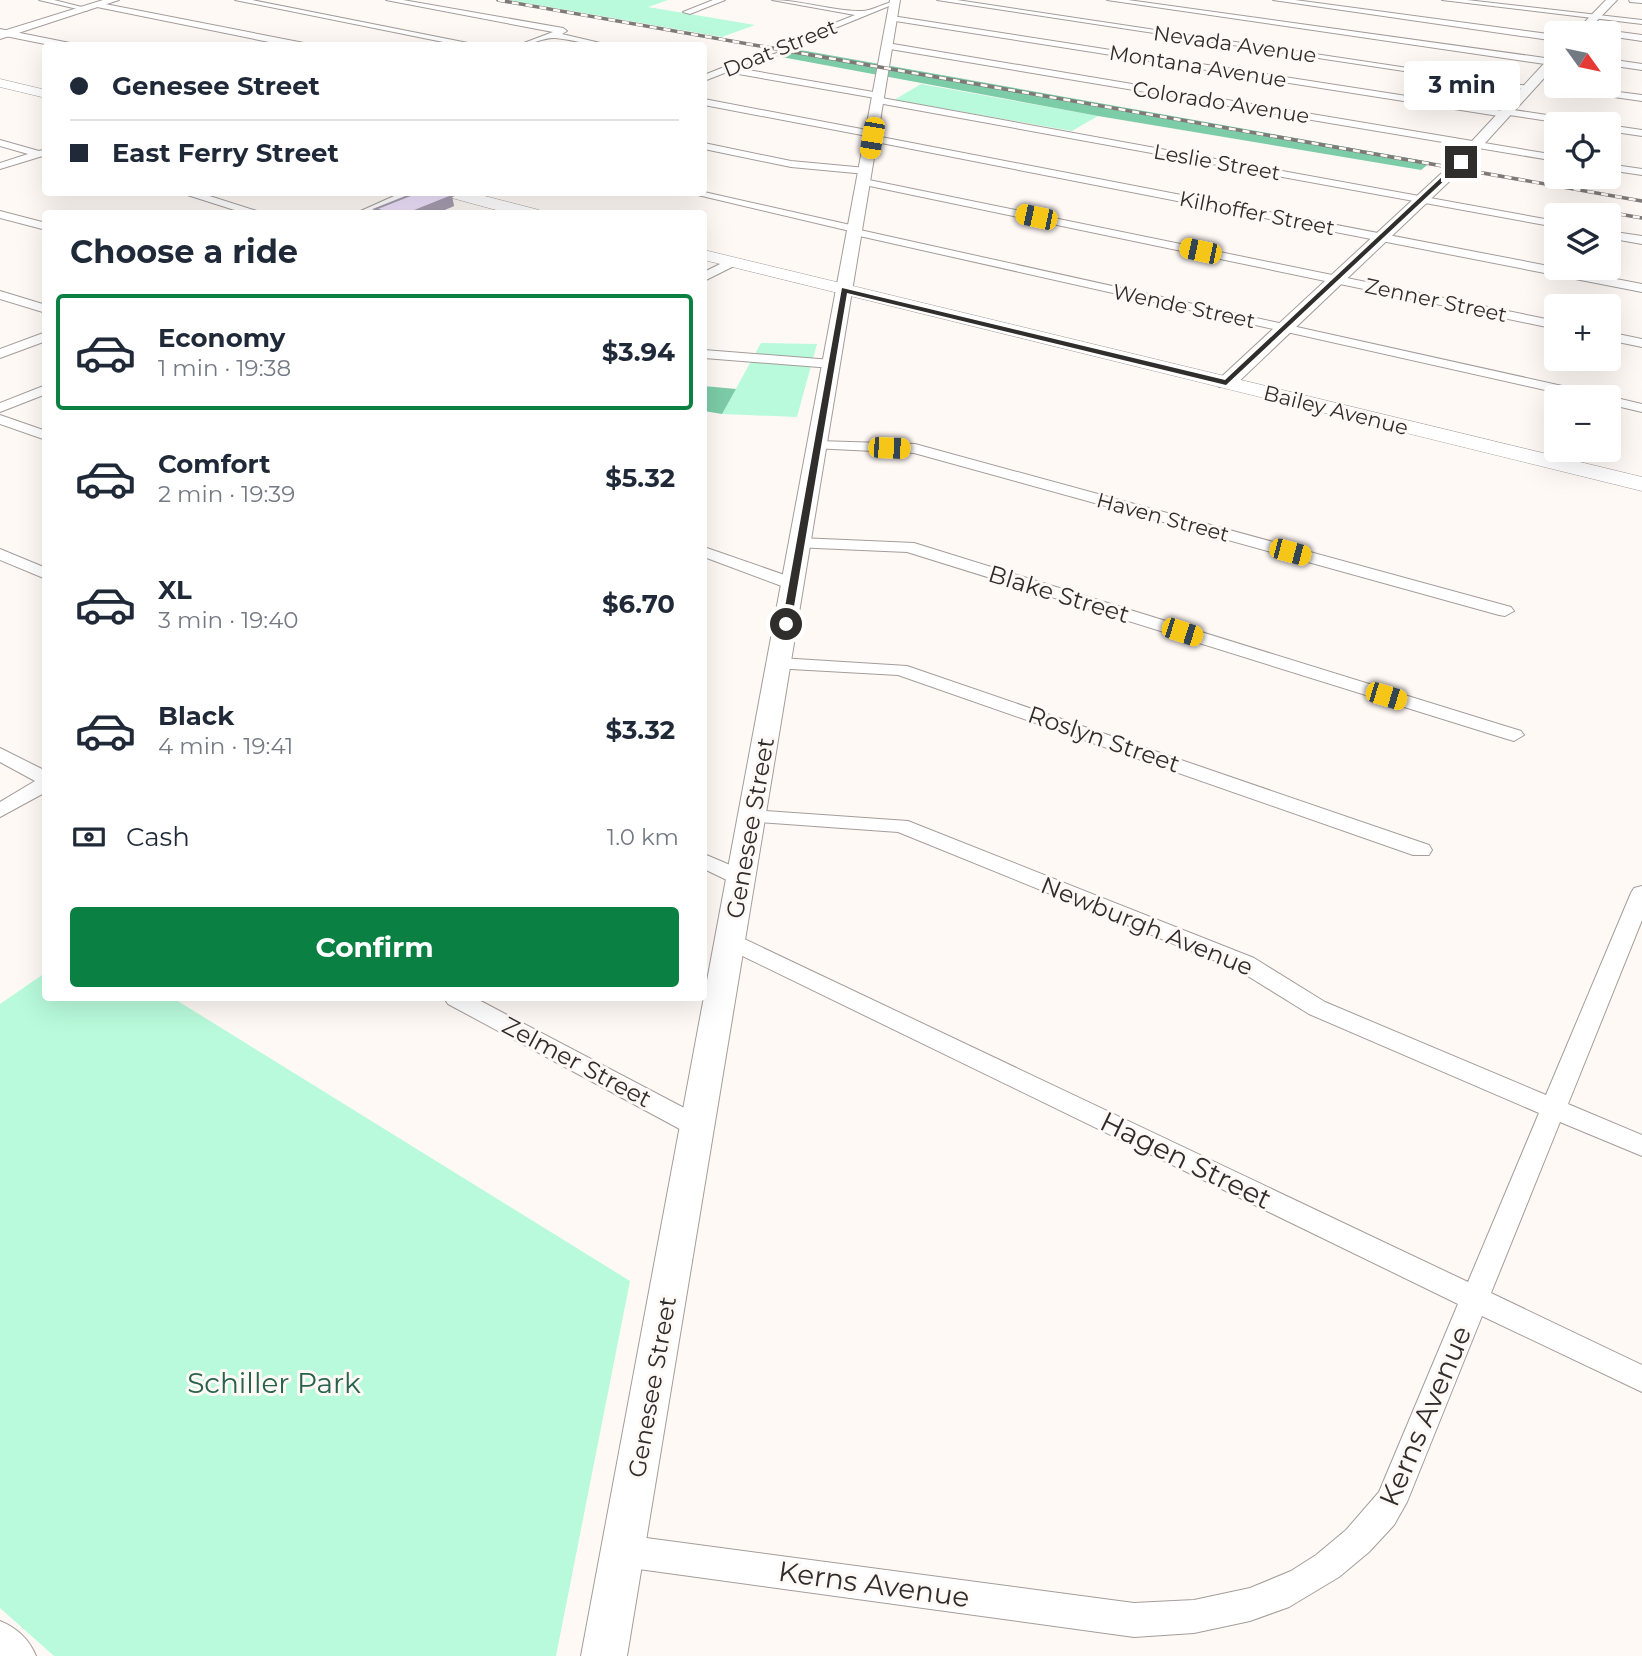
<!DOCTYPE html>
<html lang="en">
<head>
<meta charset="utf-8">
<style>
  body { margin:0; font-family:Montserrat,sans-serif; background:#f6f6f7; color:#1f2937; height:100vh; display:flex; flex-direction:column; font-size:26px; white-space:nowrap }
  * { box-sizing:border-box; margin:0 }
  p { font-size:23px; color:#747a83 }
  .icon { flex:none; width:38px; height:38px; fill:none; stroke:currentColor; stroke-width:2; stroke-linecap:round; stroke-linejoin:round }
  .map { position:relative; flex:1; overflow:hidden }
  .panel { position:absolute; left:42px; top:210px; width:665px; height:791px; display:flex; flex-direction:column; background:#fff; border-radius:7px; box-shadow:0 7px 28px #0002 }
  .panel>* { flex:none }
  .hud { position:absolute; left:42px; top:42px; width:665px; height:154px; border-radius:7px; box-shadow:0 7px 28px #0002; display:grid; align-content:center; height:154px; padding:0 28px; background:#fff }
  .needle { width:46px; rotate:123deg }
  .tools { position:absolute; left:1544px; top:21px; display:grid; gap:14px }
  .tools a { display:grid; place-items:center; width:77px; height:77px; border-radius:7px; background:#fff; box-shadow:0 7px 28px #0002; font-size:35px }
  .end { position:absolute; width:32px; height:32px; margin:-16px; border:9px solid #302e2d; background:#fff; box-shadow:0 0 0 4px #fff }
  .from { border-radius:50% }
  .bubble { position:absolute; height:49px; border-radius:7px; background:#fff; box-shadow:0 7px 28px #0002; font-size:23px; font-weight:700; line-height:49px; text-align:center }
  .car { position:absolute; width:21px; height:42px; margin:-21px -10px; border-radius:9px; box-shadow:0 0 5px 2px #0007; background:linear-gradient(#f5c518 24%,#345 0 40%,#f5c518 0 76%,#345 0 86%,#f5c518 0) }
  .hud b { display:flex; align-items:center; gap:24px; height:66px; font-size:26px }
  .hud b+b { border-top:2px solid #e0e1e3 }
  .hud i { width:18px; height:18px; background:#1f2937 }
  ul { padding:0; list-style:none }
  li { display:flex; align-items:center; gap:21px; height:116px; margin:0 14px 10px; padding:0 14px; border:4px solid transparent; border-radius:7px }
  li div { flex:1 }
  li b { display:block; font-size:26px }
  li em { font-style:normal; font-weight:700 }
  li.selected { border-color:#0b8043 }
  li>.icon { width:63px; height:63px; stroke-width:1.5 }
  h2 { padding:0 28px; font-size:32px; line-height:84px }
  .pay { display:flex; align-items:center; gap:18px; height:77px; padding:0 28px; font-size:26px }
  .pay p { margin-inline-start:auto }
  .button { display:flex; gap:14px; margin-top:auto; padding:14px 28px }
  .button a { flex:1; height:80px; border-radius:7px; background:#0b8043; color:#fff; font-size:28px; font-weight:700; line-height:80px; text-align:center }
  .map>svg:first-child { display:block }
  .green { fill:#b8fadb }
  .forest { fill:#7dcca8 }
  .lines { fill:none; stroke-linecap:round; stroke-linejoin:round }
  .street-casing { stroke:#a49d9a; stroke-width:2 }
  .secondary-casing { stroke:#a49d9a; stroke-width:2 }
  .primary-casing { stroke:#a49d9a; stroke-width:1 }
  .street { fill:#fff; fill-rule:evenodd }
  .secondary { fill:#fff; fill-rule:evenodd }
  .primary { fill:#fff; fill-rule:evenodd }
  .rail-casing { stroke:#7e7a78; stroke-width:3.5 }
  .rail { stroke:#fff9f6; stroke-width:2.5; stroke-dasharray:7; stroke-linecap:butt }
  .wall { fill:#ccc1d7 }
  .shaded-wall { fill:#a69daf }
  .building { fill:#ede0fa; stroke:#a69daf; stroke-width:2 }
  .route { fill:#302e2d }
  .labels { text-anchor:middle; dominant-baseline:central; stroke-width:6; stroke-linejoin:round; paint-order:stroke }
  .far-street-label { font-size:21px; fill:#302e2d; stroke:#fff9f6 }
  .street-label { font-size:24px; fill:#302e2d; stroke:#fff9f6 }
  .near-street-label { font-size:28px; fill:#302e2d; stroke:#fff9f6 }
  .near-park-label { font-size:28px; fill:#27634b; stroke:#fff9f6 }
</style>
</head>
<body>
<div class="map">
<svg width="1642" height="1656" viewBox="0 0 1642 1656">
  <rect width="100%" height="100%" fill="#fff9f6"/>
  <!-- green -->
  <path class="green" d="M509 0H668L648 7 755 25 722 37Z
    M921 84 1098 116 1072 131 894 100Z
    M761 343 817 344 797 417 722 414Z
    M45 973 46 998H173L630 1281 556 1656H54L0 1608V1004Z"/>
  <!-- forest -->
  <path class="forest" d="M795 49 1431 162 1421 170 1098 116 776 56Z
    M704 386 736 389 722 414 704 411Z"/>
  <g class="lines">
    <defs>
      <path id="street" d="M39 0H54L90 9 86 11Z
        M235 0H252L483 46H463Z
        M386 0H403L563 28 567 31 562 34 613 46C593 46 575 40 555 38 543 37 530 46 516 46L553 32Z
        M713 0H725L690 14 683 12Z
        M772 0C802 0 835 12 862 11 875 11 887 0 899 2L737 68 879 93 882 94V98L1556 221V227L878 103 875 102V98L727 72 704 81V75L855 15Z
        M937 0H957L1534 87 1529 90Z
        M1107 0H1128L1552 59 1556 63 1552 65Z
        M1273 0H1295L1556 35V41Z
        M1442 0H1467L1642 20V24Z
        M1629 0H1642V3L1630 2Z
        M100 3 304 43 308 46H289L97 7Z
        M892 16 1503 111 1507 109 1586 121 1591 124H1568L1509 115 1505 117 889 20Z
        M1582 27 1642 35V41L1608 36V33L1579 32Z
        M0 29 70 43 74 46H55L0 35Z
        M887 43 1556 155V161L884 48Z
        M1608 59 1642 64V70L1608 65Z
        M1556 84 1642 95V101L1558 89 1553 86Z
        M704 99 872 131 876 132V136L1642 284V292L871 141 867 140V136L704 105Z
        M1608 125 1642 130V136L1608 131Z
        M0 140 39 151 46 149V155L0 169V163L28 154 0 146Z
        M704 143 791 161 866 168 871 171 866 174 791 167 704 149Z
        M1608 164 1642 169V175L1608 170Z
        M864 179 1556 321V329L860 184V180Z
        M178 192H197L266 214H247Z
        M403 192H419L370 214H354Z
        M685 192H704L855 226 860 230 1594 393 1601 397H1576L855 235 850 231Z
        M0 211 46 223V230L0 218Z
        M1608 231 1642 236V244L1608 238Z
        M732 258 738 262 736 265 704 281V272Z
        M0 291 46 305V313L0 299Z
        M46 332V341L0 358V349Z
        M1608 332 1642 339V347L1608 340Z
        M704 350 832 360 839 364 832 368 704 358Z
        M46 385V394L0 412V403Z
        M1608 396 1642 404V412L1608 404V397H1603Z
        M0 415 46 431V440L0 424Z
        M818 441 915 444 1511 607 1514 611 1505 616 1499 615 914 453 813 448 811 445 813 442Z
        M800 538 914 543 1521 731 1524 735 1514 741 1507 739 907 552 794 547 792 543Z
        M704 547 799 580 802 584 793 589 787 588 704 557Z
        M0 549 46 568V579L0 560Z
        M780 658 907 666 1429 845 1432 850 1429 855H1413L898 675 773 668 771 664 773 660Z
        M0 748 46 771V792L0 817V802L35 781 0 762Z
        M752 810 908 821 1254 958 1325 1002 1546 1095 1631 893 1634 888 1642 886V920L1568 1104 1642 1135V1156L1560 1122 1491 1293 1642 1365V1392L1482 1316 1407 1502 1394 1525 1369 1552 1339 1577 1289 1607 1250 1621 1194 1633 1134 1637 624 1567 613 1562 608 1551 613 1540 624 1535 1134 1603 1194 1600 1250 1588 1291 1571 1316 1555 1346 1530 1379 1492 1458 1304 722 946 719 941 722 936 730 933 738 936 1468 1282 1539 1113 1309 1014 1238 970 898 832 745 821 742 816 745 811Z
        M704 854 749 873 752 878 749 883H733L704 869Z
        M444 998H475L707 1120 711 1127 707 1134 698 1137 689 1134 448 1004Z
        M0 1621C17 1628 29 1639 36 1656H0Z"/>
      <path id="secondary" d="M103 0H119L0 39V32Z
        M890 0H900L627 1656H581Z
        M1606 0H1617L1585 33H1574Z
        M1552 55H1556V65L1456 175 1233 387H1219L1217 383 1219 379 1446 169Z"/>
      <path id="primary" d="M0 79 46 90V98L0 87Z
        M439 192H469L539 210 541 214H511L441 195Z
        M704 250 1642 477V491L704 260Z"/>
    </defs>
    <!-- street casing -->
    <use href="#street" class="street-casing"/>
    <!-- secondary casing -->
    <use href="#secondary" class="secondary-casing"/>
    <!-- primary casing -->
    <use href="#primary" class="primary-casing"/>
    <!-- street -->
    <use href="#street" class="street"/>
    <!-- secondary -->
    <use href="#secondary" class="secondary"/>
    <!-- primary -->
    <use href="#primary" class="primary"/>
    <defs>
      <path id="rail" d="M498 0 1642 201
        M1619 214 1642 218"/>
    </defs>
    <!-- rail casing -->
    <use href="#rail" class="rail-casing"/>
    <!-- rail -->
    <use href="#rail" class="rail"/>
  </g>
  <!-- wall -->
  <path class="wall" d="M452 196 454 206 435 214H376L375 209Z"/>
  <!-- shaded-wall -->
  <path class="shaded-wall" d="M452 196 454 206 435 214H407Z"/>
  <!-- building -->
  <path class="building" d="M418 192H440L452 196 407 214H392L375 209Z"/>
  <!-- route -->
  <path class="route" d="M1459 161 1464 162 1226 385 847 293 791 624 786 626 782 624 842 288 1225 380Z"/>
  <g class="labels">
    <!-- far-street labels -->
    <g class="far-street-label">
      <text transform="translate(1235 44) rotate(8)">Nevada Avenue</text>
      <text transform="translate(780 48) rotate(-22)">Doat Street</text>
      <text transform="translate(1198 66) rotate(9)">Montana Avenue</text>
      <text transform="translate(1221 102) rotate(9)">Colorado Avenue</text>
      <text transform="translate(1217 162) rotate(10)">Leslie Street</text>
      <text transform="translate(1257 213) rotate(11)">Kilhoffer Street</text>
      <text transform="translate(1436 300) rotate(12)">Zenner Street</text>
      <text transform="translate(1184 306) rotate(12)">Wende Street</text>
      <text transform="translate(1336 410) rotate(14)">Bailey Avenue</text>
      <text transform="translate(1163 517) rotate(15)">Haven Street</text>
    </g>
    <!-- street labels -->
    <g class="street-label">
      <text transform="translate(1059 594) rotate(17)">Blake Street</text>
      <text transform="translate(1104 739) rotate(19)">Roslyn Street</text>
      <text transform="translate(750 828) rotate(-80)">Genesee Street</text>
      <text transform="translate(1147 926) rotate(22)">Newburgh Avenue</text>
      <text transform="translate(577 1062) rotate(28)">Zelmer Street</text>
      <text transform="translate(652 1387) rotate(-80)">Genesee Street</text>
    </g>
    <!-- near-street labels -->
    <g class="near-street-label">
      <text transform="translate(1186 1160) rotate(26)">Hagen Street</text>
      <text transform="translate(1425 1416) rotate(-67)">Kerns Avenue</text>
      <text transform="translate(874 1584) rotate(8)">Kerns Avenue</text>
    </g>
    <!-- near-park labels -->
    <g class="near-park-label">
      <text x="274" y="1383">Schiller Park</text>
    </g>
  </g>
</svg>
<div class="tools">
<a><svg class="needle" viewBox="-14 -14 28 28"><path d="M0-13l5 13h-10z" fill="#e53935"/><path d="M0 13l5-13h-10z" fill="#747a83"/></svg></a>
<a><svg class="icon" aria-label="locate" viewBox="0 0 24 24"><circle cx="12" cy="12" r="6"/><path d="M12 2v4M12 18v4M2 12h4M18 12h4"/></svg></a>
<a><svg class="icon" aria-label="layers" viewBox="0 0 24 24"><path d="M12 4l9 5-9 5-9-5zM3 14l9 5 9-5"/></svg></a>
<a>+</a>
<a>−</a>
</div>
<i class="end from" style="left:786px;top:624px"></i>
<i class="end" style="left:1461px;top:162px"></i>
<div class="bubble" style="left:1404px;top:61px;width:116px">3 min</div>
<i class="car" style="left:872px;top:138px;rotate:190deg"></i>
<i class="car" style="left:1036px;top:217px;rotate:282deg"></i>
<i class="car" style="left:1200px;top:251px;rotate:282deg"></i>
<i class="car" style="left:889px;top:448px;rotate:92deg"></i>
<i class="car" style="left:1290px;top:552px;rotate:105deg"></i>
<i class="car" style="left:1182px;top:632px;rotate:108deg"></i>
<i class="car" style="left:1386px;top:696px;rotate:107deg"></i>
<div class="hud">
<b><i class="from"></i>Genesee Street</b>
<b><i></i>East Ferry Street</b>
</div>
<section class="panel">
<h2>Choose a ride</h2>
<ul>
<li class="selected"><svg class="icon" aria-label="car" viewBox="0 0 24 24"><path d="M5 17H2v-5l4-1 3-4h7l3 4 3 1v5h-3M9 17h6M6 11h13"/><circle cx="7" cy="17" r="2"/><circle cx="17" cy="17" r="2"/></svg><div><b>Economy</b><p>1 min · 19:38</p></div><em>$3.94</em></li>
<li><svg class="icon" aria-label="car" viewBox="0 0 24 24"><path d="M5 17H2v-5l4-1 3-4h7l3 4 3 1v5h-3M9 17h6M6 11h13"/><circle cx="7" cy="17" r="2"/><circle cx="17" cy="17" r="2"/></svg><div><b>Comfort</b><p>2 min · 19:39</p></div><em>$5.32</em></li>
<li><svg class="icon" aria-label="car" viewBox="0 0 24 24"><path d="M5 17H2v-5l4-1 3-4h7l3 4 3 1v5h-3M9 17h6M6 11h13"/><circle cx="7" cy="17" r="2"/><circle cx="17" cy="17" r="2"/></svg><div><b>XL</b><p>3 min · 19:40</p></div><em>$6.70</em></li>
<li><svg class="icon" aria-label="car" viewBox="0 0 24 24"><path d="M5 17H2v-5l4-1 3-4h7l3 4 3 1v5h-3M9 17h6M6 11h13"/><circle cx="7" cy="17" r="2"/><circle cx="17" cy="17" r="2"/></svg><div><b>Black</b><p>4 min · 19:41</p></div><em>$3.32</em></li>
</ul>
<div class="pay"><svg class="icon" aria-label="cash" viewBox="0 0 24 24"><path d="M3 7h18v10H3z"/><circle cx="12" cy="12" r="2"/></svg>Cash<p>1.0 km</p></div>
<div class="button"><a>Confirm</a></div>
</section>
</div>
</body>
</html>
